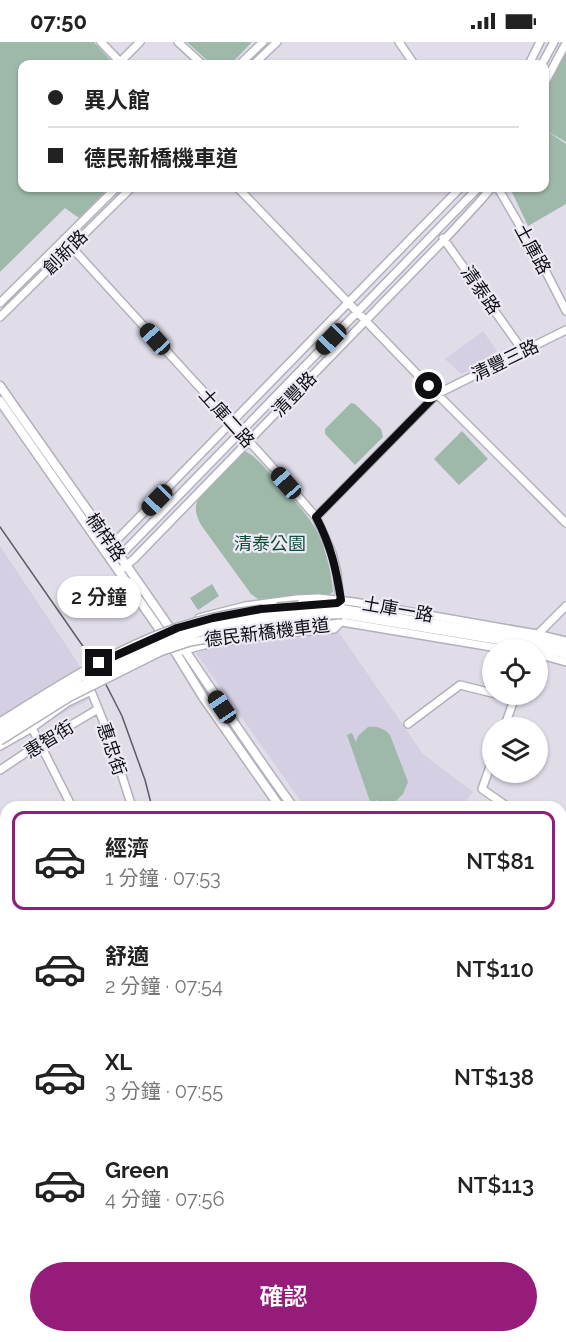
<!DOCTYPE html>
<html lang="zh-TW">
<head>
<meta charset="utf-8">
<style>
  body { margin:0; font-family:Raleway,"Noto Sans TC",sans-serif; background:#f6f6f6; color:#222; height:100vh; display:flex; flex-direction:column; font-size:22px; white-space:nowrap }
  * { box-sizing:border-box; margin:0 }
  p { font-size:20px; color:#767676 }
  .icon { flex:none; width:33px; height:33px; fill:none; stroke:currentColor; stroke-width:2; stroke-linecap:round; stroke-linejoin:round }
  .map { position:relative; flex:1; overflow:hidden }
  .side { position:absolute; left:0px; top:759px; width:567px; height:542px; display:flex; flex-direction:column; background:#fff; border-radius:18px 18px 0 0; box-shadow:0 2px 4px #0004 }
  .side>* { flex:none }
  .guide { position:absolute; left:18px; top:18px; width:531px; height:132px; border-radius:12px; box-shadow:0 2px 4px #0004; display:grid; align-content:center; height:132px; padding:0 30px; background:#fff }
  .fabs { position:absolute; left:482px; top:597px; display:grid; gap:12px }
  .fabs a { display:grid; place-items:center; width:66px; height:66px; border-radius:50%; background:#fff; box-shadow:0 2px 4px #0004; font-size:30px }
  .end { position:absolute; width:27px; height:27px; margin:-14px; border:8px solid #0f0e12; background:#fff; box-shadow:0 0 0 3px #fff }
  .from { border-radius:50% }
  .bubble { position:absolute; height:42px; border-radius:21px; background:#fff; box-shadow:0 2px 4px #0004; font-size:20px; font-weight:600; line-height:42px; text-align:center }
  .car { position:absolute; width:18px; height:36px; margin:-18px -9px; border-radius:8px; box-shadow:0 0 4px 2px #0007; background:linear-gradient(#222 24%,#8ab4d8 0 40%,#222 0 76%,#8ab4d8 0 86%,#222 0) }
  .guide b { display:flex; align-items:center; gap:21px; height:57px; font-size:22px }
  .guide b+b { border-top:2px solid #e0e0e0 }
  .guide i { width:15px; height:15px; background:#222 }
  ul { padding:10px 0 0; list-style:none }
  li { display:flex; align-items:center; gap:18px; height:99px; margin:0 12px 9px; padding:0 18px; border:3px solid transparent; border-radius:12px }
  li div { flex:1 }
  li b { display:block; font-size:22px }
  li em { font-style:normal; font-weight:600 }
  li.current { border-color:#951d79 }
  li>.icon { width:54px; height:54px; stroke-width:1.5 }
  .cta { display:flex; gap:12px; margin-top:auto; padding:12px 30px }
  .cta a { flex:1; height:69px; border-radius:36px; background:#951d79; color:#fff; font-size:24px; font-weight:600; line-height:69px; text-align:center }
  .status { display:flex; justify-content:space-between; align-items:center; height:42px; padding:0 30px; background:#fff; direction:ltr }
  .status svg { height:16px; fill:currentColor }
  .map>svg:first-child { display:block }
  .built { fill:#d4cfe2 }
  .green { fill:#9eb9aa }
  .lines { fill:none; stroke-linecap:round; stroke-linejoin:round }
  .stream { stroke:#a2c1e3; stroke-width:1.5 }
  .minor-casing { stroke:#b3b0bc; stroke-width:10 }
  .tertiary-casing { stroke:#b3b0bc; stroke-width:11 }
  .primary-casing { stroke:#9f4e38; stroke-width:14 }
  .minor { stroke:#fff; stroke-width:7 }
  .tertiary { stroke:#fff; stroke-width:8 }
  .primary { stroke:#f4aa94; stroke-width:10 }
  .rail { stroke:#5d5b62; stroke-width:1.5 }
  .minor-bridge-casing { stroke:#b3b0bc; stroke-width:10; stroke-linecap:butt }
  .tertiary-bridge-casing { stroke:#b3b0bc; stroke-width:11; stroke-linecap:butt }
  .minor-bridge { stroke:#fff; stroke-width:7 }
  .tertiary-bridge { stroke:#fff; stroke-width:8 }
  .route { stroke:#0f0e12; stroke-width:8 }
  .labels { text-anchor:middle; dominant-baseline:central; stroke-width:4.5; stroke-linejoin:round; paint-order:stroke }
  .street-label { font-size:18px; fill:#0f0e12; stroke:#edeaf6 }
  .park-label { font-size:18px; fill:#154e37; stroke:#edeaf6 }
</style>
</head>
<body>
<div class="status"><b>07:50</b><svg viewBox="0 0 49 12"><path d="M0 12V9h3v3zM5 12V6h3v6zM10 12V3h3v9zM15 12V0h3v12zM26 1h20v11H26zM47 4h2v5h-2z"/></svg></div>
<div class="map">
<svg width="566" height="1300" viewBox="0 0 566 1300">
  <rect width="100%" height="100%" fill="#e0dde9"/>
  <!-- built -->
  <path class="built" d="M483 289 501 315 461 332 445 317Z
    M0 504 74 615 96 654 43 682 0 709Z
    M338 589 423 712 473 750 461 765H305L196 611 214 605 271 593Z
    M466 1295H542L546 1300H469Z"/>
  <!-- green -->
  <path class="green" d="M0 0H94L114 22H22V146H109L79 176 65 166 0 230Z
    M187 0H252L231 22H211Z
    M566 5V100L547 89 566 102V162L528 184 510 146H544L545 44Z
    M351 361 355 362 381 387 383 395 355 423 325 392V387Z
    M462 389 488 417 459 443 434 417Z
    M245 409C258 416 267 428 276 439 288 451 300 464 310 478 324 499 331 525 333 550L329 553 297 554 258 557 251 552 201 483C198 477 195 471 196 464 198 448 229 422 241 410Z
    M212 542 219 554 198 568 190 556Z
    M368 685C377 684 384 686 390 693L408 740 403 752 395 760H380L376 758 378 765H372L347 693 352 691 356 700 358 694Z"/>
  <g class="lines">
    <!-- stream -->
    <path class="stream" d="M0 1027 6 1037"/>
    <defs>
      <path id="minor" d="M101 0 122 22
        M178 0 202 22
        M399 0 414 22
        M120 20 140 0
        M240 22 263 0
        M254 22 277 0
        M529 22 540 0
        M542 22 554 0
        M544 42 566 1
        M238 146 416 331 566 481
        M498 146 542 222 566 269
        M443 196 523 309
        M64 197 278 431 316 475 332 511 337 531 342 580
        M0 261 116 146
        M0 275 131 146
        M316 475 437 352 566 288
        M105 510 460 146
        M117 517 478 146
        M123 526 134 517 445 197 481 158 491 146
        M299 563C311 563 328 565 339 559
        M199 576 245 564 297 557 318 556 354 560 537 592 566 599
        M307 583 332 582 342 580 510 608
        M537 593 566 564
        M181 609 204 603 271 592 334 587 340 581
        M537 612 566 620
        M496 652 515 657
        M408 682 460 643 492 651
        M32 686 72 765
        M504 686 516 652
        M0 704 32 686 68 660 91 649 110 696 132 765
        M492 719 482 747 508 765
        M0 728 39 702 98 667
        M561 802 566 805
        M0 835 6 846
        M0 956 6 967
        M561 1027 566 1038
        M0 1044 6 1055
        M561 1060 566 1058
        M0 1105 6 1116
        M561 1148 566 1145
        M4 1206 6 1205
        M561 1235 566 1248
        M252 1294 254 1300
        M271 1294 274 1300
        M279 1294 282 1300
        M393 1294 394 1300
        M512 1294 515 1300
        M292 1300 296 1294
        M357 1300 360 1294
        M463 1300 465 1294"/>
      <path id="tertiary" d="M0 344C61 432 124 518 184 607 220 660 255 713 293 765
        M0 359 176 611 203 655 280 765
        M342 567 536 598 566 606
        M342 572 534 604 566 612"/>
      <path id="primary" d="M561 972 566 965
        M224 1300 228 1294
        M233 1300 236 1294"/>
    </defs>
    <!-- minor casing -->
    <use href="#minor" class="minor-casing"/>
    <!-- tertiary casing -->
    <use href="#tertiary" class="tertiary-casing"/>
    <!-- primary casing -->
    <use href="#primary" class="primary-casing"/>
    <!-- minor -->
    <use href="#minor" class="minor"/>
    <!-- tertiary -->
    <use href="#tertiary" class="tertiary"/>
    <!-- primary -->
    <use href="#primary" class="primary"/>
    <!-- rail -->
    <path class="rail" d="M0 485 96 623 122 674 145 738 152 765
      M83 1300 86 1294
      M96 1300 97 1294"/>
    <defs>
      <path id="minor-bridge" d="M277 565 299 563
        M0 680C55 645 116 606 178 585 206 576 235 570 263 567
        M0 699 70 655 160 610 190 600 243 591 307 583"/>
      <path id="tertiary-bridge" d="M0 685 79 636 124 614 169 594 192 586 261 571 281 569 342 567
        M0 693C46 664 89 638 139 615 157 607 174 598 193 592 241 577 292 574 342 572"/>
    </defs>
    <!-- minor-bridge casing -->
    <use href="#minor-bridge" class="minor-bridge-casing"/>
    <!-- tertiary-bridge casing -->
    <use href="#tertiary-bridge" class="tertiary-bridge-casing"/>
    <!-- minor-bridge -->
    <use href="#minor-bridge" class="minor-bridge"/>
    <!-- tertiary-bridge -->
    <use href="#tertiary-bridge" class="tertiary-bridge"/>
  </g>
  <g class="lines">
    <!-- route -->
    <path class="route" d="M99 621 177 586 213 576 261 567 337 561 341 558C336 526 331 504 316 475L437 352 429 344"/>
  </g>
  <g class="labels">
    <!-- street labels -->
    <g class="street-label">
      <text transform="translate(533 207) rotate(61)">土庫路</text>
      <text transform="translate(65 210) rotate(-45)">創新路</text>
      <text transform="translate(481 248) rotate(55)">清泰路</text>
      <text transform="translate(505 318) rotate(-26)">清豐三路</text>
      <text transform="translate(294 352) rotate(-46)">清豐路</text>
      <text transform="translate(227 376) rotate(48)">土庫二路</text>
      <text transform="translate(106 495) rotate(55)">楠梓路</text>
      <text transform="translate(398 567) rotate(10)">土庫一路</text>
      <text transform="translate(267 590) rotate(-7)">德民新橋機車道</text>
      <text transform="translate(49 697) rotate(-32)">惠智街</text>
      <text transform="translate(112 707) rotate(71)">惠忠街</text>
    </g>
    <!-- park labels -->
    <g class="park-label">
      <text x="270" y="501">清泰公園</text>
    </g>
  </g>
</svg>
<div class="fabs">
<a><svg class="icon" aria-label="locate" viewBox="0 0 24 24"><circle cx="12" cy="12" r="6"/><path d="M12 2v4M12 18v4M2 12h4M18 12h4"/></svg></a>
<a><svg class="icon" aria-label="layers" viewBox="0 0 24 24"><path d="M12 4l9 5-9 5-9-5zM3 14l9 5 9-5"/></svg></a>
</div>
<i class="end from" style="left:429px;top:344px"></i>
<i class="end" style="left:99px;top:621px"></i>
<div class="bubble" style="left:57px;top:534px;width:84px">2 分鐘</div>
<i class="car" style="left:155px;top:297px;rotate:318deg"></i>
<i class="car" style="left:331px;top:297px;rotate:224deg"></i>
<i class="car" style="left:286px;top:441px;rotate:319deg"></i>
<i class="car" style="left:157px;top:458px;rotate:224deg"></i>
<i class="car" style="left:222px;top:665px;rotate:326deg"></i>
<div class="guide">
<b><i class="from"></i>異人館</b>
<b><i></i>德民新橋機車道</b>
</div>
<section class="side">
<ul>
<li class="current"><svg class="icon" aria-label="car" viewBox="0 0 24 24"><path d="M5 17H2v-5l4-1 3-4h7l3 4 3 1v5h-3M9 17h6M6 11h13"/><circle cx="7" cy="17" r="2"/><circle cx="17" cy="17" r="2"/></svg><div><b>經濟</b><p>1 分鐘 · 07:53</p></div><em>NT$81</em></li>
<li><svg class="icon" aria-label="car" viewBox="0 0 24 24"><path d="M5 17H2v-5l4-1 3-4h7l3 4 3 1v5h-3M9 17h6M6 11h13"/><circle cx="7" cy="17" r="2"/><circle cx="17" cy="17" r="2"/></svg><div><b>舒適</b><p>2 分鐘 · 07:54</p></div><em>NT$110</em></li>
<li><svg class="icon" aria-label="car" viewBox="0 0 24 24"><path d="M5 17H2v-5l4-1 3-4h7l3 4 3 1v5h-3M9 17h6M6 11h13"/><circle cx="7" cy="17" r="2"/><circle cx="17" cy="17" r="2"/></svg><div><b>XL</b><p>3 分鐘 · 07:55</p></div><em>NT$138</em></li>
<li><svg class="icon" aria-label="car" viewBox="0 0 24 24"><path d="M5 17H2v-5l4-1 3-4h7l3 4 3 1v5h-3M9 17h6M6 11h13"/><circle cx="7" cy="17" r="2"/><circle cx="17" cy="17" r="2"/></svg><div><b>Green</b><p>4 分鐘 · 07:56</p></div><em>NT$113</em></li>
</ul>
<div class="cta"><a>確認</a></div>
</section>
</div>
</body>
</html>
